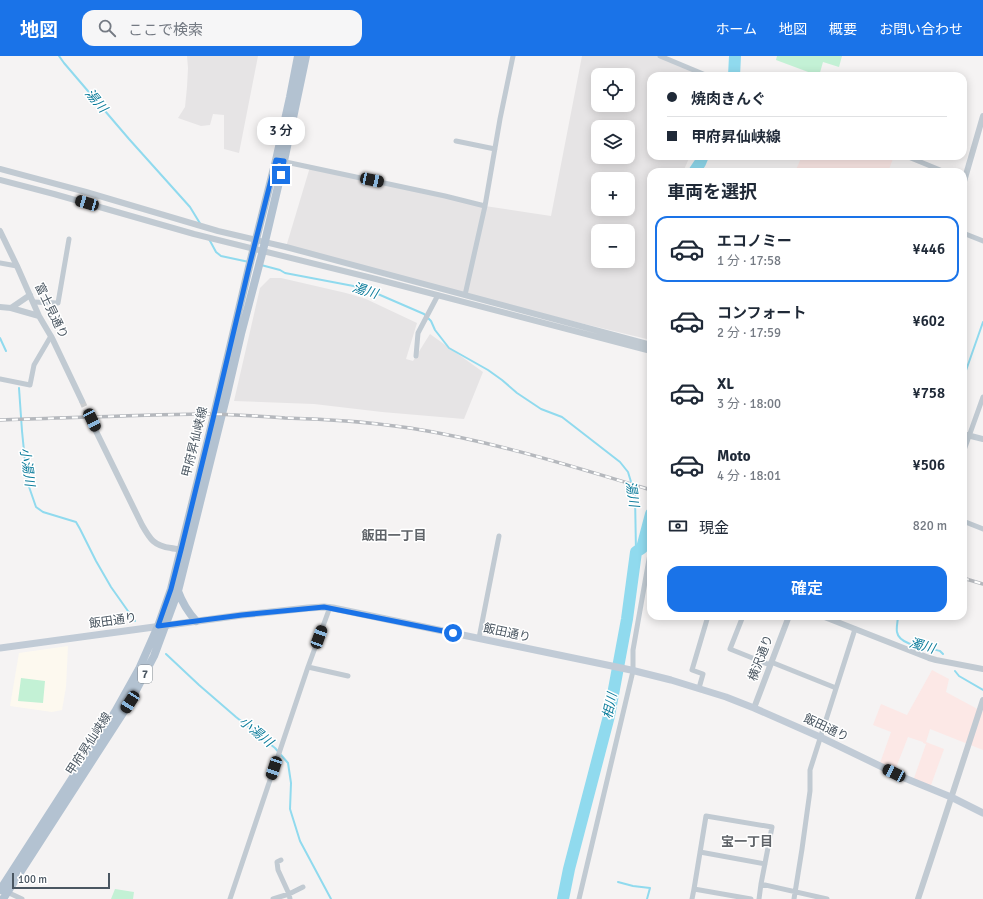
<!DOCTYPE html>
<html lang="ja">
<head>
<meta charset="utf-8">
<style>
  body { margin:0; font-family:Signika,"Noto Sans JP",sans-serif; background:#f6f6f7; color:#1f2937; height:100vh; display:flex; flex-direction:column; font-size:15px; white-space:nowrap }
  * { box-sizing:border-box; margin:0 }
  p { font-size:13px; color:#747a83 }
  .icon { flex:none; width:22px; height:22px; fill:none; stroke:currentColor; stroke-width:2; stroke-linecap:round; stroke-linejoin:round }
  .map { position:relative; flex:1; overflow:hidden }
  .panel { position:absolute; left:647px; top:112px; width:320px; height:452px; display:flex; flex-direction:column; background:#fff; border-radius:12px; box-shadow:0 2px 10px #0003 }
  .panel>* { flex:none }
  .guide { position:absolute; left:647px; top:16px; width:320px; height:88px; border-radius:12px; box-shadow:0 2px 10px #0003; display:grid; align-content:center; height:88px; padding:0 20px; background:#fff }
  .controls { position:absolute; left:591px; top:12px; display:grid; gap:8px }
  .controls a { display:grid; place-items:center; width:44px; height:44px; border-radius:8px; background:#fff; box-shadow:0 2px 10px #0003; font-size:20px }
  .scale { position:absolute; left:12px; bottom:10px; width:98px; box-sizing:border-box; padding-left:4px; border:2px solid #4a5661; border-top:0; font-size:11px; line-height:14px; white-space:nowrap; color:#4a5661; -webkit-text-stroke:3px #fff; paint-order:stroke }
  .end { position:absolute; width:18px; height:18px; margin:-9px; border:5px solid #1a73e8; background:#fff; box-shadow:0 0 0 2px #fff }
  .from { border-radius:50% }
  .bubble { position:absolute; height:28px; border-radius:12px; background:#fff; box-shadow:0 2px 10px #0003; font-size:13px; font-weight:600; line-height:28px; text-align:center }
  .car { position:absolute; width:12px; height:24px; margin:-12px -6px; border-radius:5px; box-shadow:0 0 3px 1px #0007; background:linear-gradient(#222 24%,#8ab4d8 0 40%,#222 0 76%,#8ab4d8 0 86%,#222 0) }
  .guide b { display:flex; align-items:center; gap:14px; height:38px; font-size:15px }
  .guide b+b { border-top:1px solid #e0e1e3 }
  .guide i { width:10px; height:10px; background:#1f2937 }
  ul { padding:0; list-style:none }
  li { display:flex; align-items:center; gap:12px; height:66px; margin:0 8px 6px; padding:0 12px; border:2px solid transparent; border-radius:12px }
  li div { flex:1 }
  li b { display:block; font-size:15px }
  li em { font-style:normal; font-weight:600 }
  li.active { border-color:#1a73e8 }
  li>.icon { width:36px; height:36px; stroke-width:1.5 }
  h2 { padding:0 20px; font-size:18px; line-height:48px }
  .pay { display:flex; align-items:center; gap:10px; height:44px; padding:0 20px; font-size:15px }
  .pay p { margin-inline-start:auto }
  .button { display:flex; gap:8px; margin-top:auto; padding:8px 20px }
  .button a { flex:1; height:46px; border-radius:12px; background:#1a73e8; color:#fff; font-size:16px; font-weight:600; line-height:46px; text-align:center }
  header { display:flex; align-items:center; gap:24px; box-sizing:border-box; height:56px; padding:0 20px; background:#1a73e8; color:#fff }
  header strong { font-size:19px }
  nav { display:flex; gap:22px; margin-inline-start:auto; font-size:14px }
  .search { width:280px; height:36px; background:#f6f6f7; display:flex; align-items:center; gap:10px; box-sizing:border-box; padding:0 14px; border-radius:12px; color:#747a83; font-size:15px }
  .map>svg:first-child { display:block }
  .commercial { fill:#fdf9ef }
  .education { fill:#e6e4e5; fill-rule:evenodd }
  .medical { fill:#fce8e6 }
  .green { fill:#c3f1d5 }
  .lines { fill:none; stroke-linecap:round; stroke-linejoin:round }
  .stream { stroke:#90daee; stroke-width:2 }
  .river { stroke:#90daee; stroke-width:12 }
  .tertiary-tunnel { stroke:#caccce; stroke-width:6; stroke-dasharray:6 3; stroke-linecap:butt }
  .minor { stroke:#c1cad2; stroke-width:5 }
  .tertiary { stroke:#c1cad2; stroke-width:6 }
  .secondary { stroke:#c1cbd6; stroke-width:7 }
  .primary { stroke:#b3c2d1; stroke-width:8 }
  .rail-casing { stroke:#b5b8bd; stroke-width:3.5 }
  .rail { stroke:#fff; stroke-width:2; stroke-dasharray:6; stroke-linecap:butt }
  .route { stroke:#1a73e8; stroke-width:5 }
  .labels { text-anchor:middle; dominant-baseline:central; stroke-width:3; stroke-linejoin:round; paint-order:stroke }
  .shield { fill:#fff; stroke:#808990; stroke-width:1 }
  .shield-label { font-size:11px; font-weight:bold; fill:#4a5661 }
  .street-label { font-size:12px; fill:#4a5661; stroke:#fff }
  .water-label { font-size:13px; font-style:italic; fill:#0c7c9b; stroke:#fff }
  .neighbourhood-label { font-size:13px; font-weight:bold; fill:#5f6368; stroke:#fff }
</style>
</head>
<body>
<header>
<strong>地図</strong>
<div class="search"><svg class="icon" aria-label="search" viewBox="0 0 24 24"><circle cx="10" cy="10" r="6"/><path d="M15 15l6 6"/></svg>ここで検索</div>
<nav><a>ホーム</a><a>地図</a><a>概要</a><a>お問い合わせ</a></nav>
</header>
<div class="map">
<svg width="983" height="843" viewBox="0 0 983 843">
  <rect width="100%" height="100%" fill="#f5f3f3"/>
  <!-- commercial -->
  <path class="commercial" d="M68 590 66 631 62 654 52 656 10 650 19 597Z"/>
  <!-- education -->
  <path class="education" d="M187 0H258L239 97 224 93V59L213 58 210 69 201 70 178 62 185 51 187 31 188 12Z
    M582 0H657L703 20H651V100H690L683 116H651V284L465 239 286 191 310 111 485 150 551 160ZM598 19H628V49H598ZM598 71H628V101H598ZM598 123H628V153H598ZM598 175H628V205H598Z
    M270 222H281L346 237 366 243 417 267 406 303 413 305 430 278 483 316 464 363 382 356 314 348 234 345 260 232Z"/>
  <!-- medical -->
  <path class="medical" d="M802 100H894L888 116H795Z
    M932 614 949 623 946 636 983 656V694L930 673 926 686 944 693 930 732 913 725 926 688 923 687V686L908 681 894 717 879 710 891 676 873 669 881 648 907 659Z"/>
  <!-- green -->
  <path class="green" d="M777 0H842L839 11 823 6 819 20 776 4Z
    M21 622 45 625 43 647 18 645Z
    M115 833 134 836 133 843H111Z"/>
  <g class="lines">
    <!-- stream -->
    <path class="stream" d="M59 0 64 7 129 83 190 151 201 169
      M209 183 216 196 221 200 249 206
      M261 209 280 214 285 217 364 232 424 258 431 265 435 274 449 292 488 314 502 324 517 337 541 353 562 361 620 406 628 416 635 439 636 496
      M0 282 6 295
      M963 323 983 266
      M19 332 22 375 27 425 36 451 43 456 76 466 80 473 96 505 111 531 135 565
      M898 560C898 565 896 571 897 576 899 590 929 592 940 595L943 598
      M166 598 199 629 236 661 275 692 288 707 291 727 290 753 300 785 331 843
      M955 615 959 620 983 634
      M618 826 633 830 650 832 647 843"/>
    <!-- river -->
    <path class="river" d="M734 20 735 0
      M694 116 700 107 703 100
      M563 843 569 813 609 660 627 563 636 496 642 492 651 458"/>
    <!-- tertiary-tunnel -->
    <path class="tertiary-tunnel" d="M82 345 91 365"/>
    <!-- minor -->
    <path class="minor" d="M660 0 708 20
      M456 85 495 93
      M906 100 945 116
      M281 105 445 140 485 150
      M963 177 983 185
      M0 207 17 210
      M465 239 485 150 500 63 513 0
      M33 246 58 247 69 183
      M416 300 418 277 438 239
      M0 323 30 329 34 309 51 280
      M963 397 983 341
      M963 465 983 473
      M743 560 730 593 770 609
      M479 582 499 480
      M771 606 836 632
      M308 611 348 620
      M699 632 703 618 692 614 708 560
      M700 796 765 808
      M281 804 277 806 278 814 289 838 303 831
      M7 836 22 843
      M230 843 308 611 330 551
      M273 843 289 838 290 843
      M579 843 633 615V594L651 492
      M692 843 694 833
      M751 843 694 833 706 760 772 771 761 828 827 843
      M759 843 761 828
      M794 843 802 793 810 735V714L855 573"/>
    <!-- tertiary -->
    <path class="tertiary" d="M0 113 86 136 218 175 286 191 651 289
      M0 124 54 138 194 178 376 223 651 295
      M963 129 983 60
      M0 175 17 210 39 260 52 282 82 345
      M0 251 11 252 39 260
      M11 252 30 239
      M91 365 142 469C150 483 154 490 171 492 175 493 180 493 183 495
      M963 378 983 383
      M822 560 929 602 936 604 983 613
      M754 652 789 560
      M918 843C940 777 961 711 983 644"/>
    <!-- secondary -->
    <path class="secondary" d="M0 592 242 559 308 552 324 551 333 552 631 614 671 624 726 641 754 652 820 681 907 723 951 741 983 757"/>
    <!-- primary -->
    <path class="primary" d="M178 535C182 546 188 556 196 565
      M0 834 115 656 139 613 158 570 171 533 213 363 249 211 276 104 290 41 298 0
      M3 843 130 646 154 600 178 535 227 338 241 278 263 194 284 105 306 0"/>
    <defs>
      <path id="rail" d="M0 364C67 362 135 359 202 358 230 358 257 360 285 362 327 363 369 366 410 372 492 385 571 410 651 434
        M963 522 983 528"/>
    </defs>
    <!-- rail casing -->
    <use href="#rail" class="rail-casing"/>
    <!-- rail -->
    <use href="#rail" class="rail"/>
  </g>
  <g class="lines">
    <!-- route -->
    <path class="route" d="M281 119 284 105 276 104 249 211 213 363 181 494 171 533 158 570 242 559 324 551 453 577"/>
  </g>
  <g class="labels">
    <!-- shield labels -->
    <rect class="shield" x="138" y="609" width="14" height="18" rx="3"/>
    <g class="shield-label">
      <text x="145" y="618">7</text>
    </g>
    <!-- street labels -->
    <g class="street-label">
      <text transform="translate(51 255) rotate(64)">富士見通り</text>
      <text transform="translate(195 386) rotate(-76)">甲府昇仙峡線</text>
      <text transform="translate(113 565) rotate(-8)">飯田通り</text>
      <text transform="translate(507 577) rotate(12)">飯田通り</text>
      <text transform="translate(761 602) rotate(-69)">横沢通り</text>
      <text transform="translate(826 672) rotate(25)">飯田通り</text>
      <text transform="translate(89 688) rotate(-57)">甲府昇仙峡線</text>
    </g>
    <!-- water labels -->
    <g class="water-label">
      <text transform="translate(96 45) rotate(50)">湯川</text>
      <text transform="translate(365 235) rotate(17)">湯川</text>
      <text transform="translate(27 411) rotate(82)">小湯川</text>
      <text transform="translate(632 438) rotate(81)">湯川</text>
      <text transform="translate(922 590) rotate(15)">濁川</text>
      <text transform="translate(610 650) rotate(-78)">相川</text>
      <text transform="translate(256 676) rotate(39)">小湯川</text>
    </g>
    <!-- neighbourhood labels -->
    <g class="neighbourhood-label">
      <text x="394" y="480">飯田一丁目</text>
      <text x="747" y="786">宝一丁目</text>
    </g>
  </g>
</svg>
<div class="controls">
<a><svg class="icon" aria-label="locate" viewBox="0 0 24 24"><circle cx="12" cy="12" r="6"/><path d="M12 2v4M12 18v4M2 12h4M18 12h4"/></svg></a>
<a><svg class="icon" aria-label="layers" viewBox="0 0 24 24"><path d="M12 4l9 5-9 5-9-5zM3 14l9 5 9-5"/></svg></a>
<a>+</a>
<a>−</a>
</div>
<div class="scale">100 m</div>
<i class="end from" style="left:453px;top:577px"></i>
<i class="end" style="left:281px;top:119px"></i>
<div class="bubble" style="left:257px;top:61px;width:48px">3 分</div>
<i class="car" style="left:372px;top:124px;rotate:102deg"></i>
<i class="car" style="left:87px;top:147px;rotate:286deg"></i>
<i class="car" style="left:92px;top:364px;rotate:154deg"></i>
<i class="car" style="left:319px;top:581px;rotate:20deg"></i>
<i class="car" style="left:130px;top:646px;rotate:213deg"></i>
<i class="car" style="left:274px;top:712px;rotate:198deg"></i>
<i class="car" style="left:894px;top:717px;rotate:296deg"></i>
<div class="guide">
<b><i class="from"></i>焼肉きんぐ</b>
<b><i></i>甲府昇仙峡線</b>
</div>
<section class="panel">
<h2>車両を選択</h2>
<ul>
<li class="active"><svg class="icon" aria-label="car" viewBox="0 0 24 24"><path d="M5 17H2v-5l4-1 3-4h7l3 4 3 1v5h-3M9 17h6M6 11h13"/><circle cx="7" cy="17" r="2"/><circle cx="17" cy="17" r="2"/></svg><div><b>エコノミー</b><p>1 分 · 17:58</p></div><em>¥446</em></li>
<li><svg class="icon" aria-label="car" viewBox="0 0 24 24"><path d="M5 17H2v-5l4-1 3-4h7l3 4 3 1v5h-3M9 17h6M6 11h13"/><circle cx="7" cy="17" r="2"/><circle cx="17" cy="17" r="2"/></svg><div><b>コンフォート</b><p>2 分 · 17:59</p></div><em>¥602</em></li>
<li><svg class="icon" aria-label="car" viewBox="0 0 24 24"><path d="M5 17H2v-5l4-1 3-4h7l3 4 3 1v5h-3M9 17h6M6 11h13"/><circle cx="7" cy="17" r="2"/><circle cx="17" cy="17" r="2"/></svg><div><b>XL</b><p>3 分 · 18:00</p></div><em>¥758</em></li>
<li><svg class="icon" aria-label="car" viewBox="0 0 24 24"><path d="M5 17H2v-5l4-1 3-4h7l3 4 3 1v5h-3M9 17h6M6 11h13"/><circle cx="7" cy="17" r="2"/><circle cx="17" cy="17" r="2"/></svg><div><b>Moto</b><p>4 分 · 18:01</p></div><em>¥506</em></li>
</ul>
<div class="pay"><svg class="icon" aria-label="cash" viewBox="0 0 24 24"><path d="M3 7h18v10H3z"/><circle cx="12" cy="12" r="2"/></svg>現金<p>820 m</p></div>
<div class="button"><a>確定</a></div>
</section>
</div>
</body>
</html>
